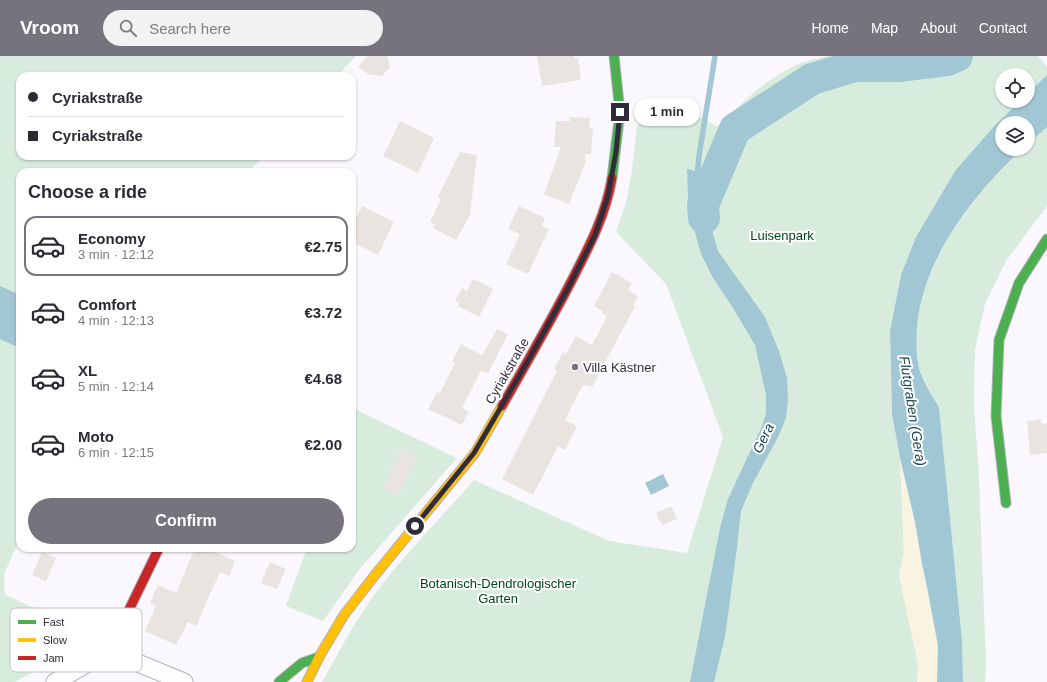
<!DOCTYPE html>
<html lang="en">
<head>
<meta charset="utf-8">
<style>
  body { margin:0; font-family:Arial,sans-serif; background:#f2f2f3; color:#2b2b33; height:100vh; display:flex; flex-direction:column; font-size:15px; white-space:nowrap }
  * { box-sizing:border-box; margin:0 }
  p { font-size:13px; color:#7c7c81 }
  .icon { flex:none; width:22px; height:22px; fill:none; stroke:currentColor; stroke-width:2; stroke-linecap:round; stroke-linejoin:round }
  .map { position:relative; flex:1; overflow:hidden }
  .sheet { position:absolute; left:16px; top:112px; width:340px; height:384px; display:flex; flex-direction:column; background:#fff; border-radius:12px; box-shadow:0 1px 3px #0004 }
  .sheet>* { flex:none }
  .banner { position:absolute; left:16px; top:16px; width:340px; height:88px; border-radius:12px; box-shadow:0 1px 3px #0004; display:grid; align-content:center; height:88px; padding:0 12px; background:#fff }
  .buttons { position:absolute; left:995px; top:12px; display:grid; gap:8px }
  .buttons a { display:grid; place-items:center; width:40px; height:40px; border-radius:50%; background:#fff; box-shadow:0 1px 3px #0004; font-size:20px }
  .end { position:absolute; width:18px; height:18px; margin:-9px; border:5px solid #312c39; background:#fff; box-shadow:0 0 0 2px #fff }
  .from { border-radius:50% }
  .bubble { position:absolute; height:28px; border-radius:14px; background:#fff; box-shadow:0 1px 3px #0004; font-size:13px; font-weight:700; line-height:28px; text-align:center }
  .banner b { display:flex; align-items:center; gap:14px; height:38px; font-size:15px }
  .banner b+b { border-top:1px solid #e1e1e2 }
  .banner i { width:10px; height:10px; background:#2b2b33 }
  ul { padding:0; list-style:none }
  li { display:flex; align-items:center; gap:12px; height:60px; margin:0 8px 6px; padding:0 4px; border:2px solid transparent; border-radius:12px }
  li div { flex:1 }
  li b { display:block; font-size:15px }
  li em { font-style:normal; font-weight:700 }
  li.active { border-color:#77737e }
  li>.icon { width:36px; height:36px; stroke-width:1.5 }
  h2 { padding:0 12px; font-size:18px; line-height:48px }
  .button { display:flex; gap:8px; margin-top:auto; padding:8px 12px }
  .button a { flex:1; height:46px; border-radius:24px; background:#77737e; color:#fff; font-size:16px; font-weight:700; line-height:46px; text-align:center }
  header { display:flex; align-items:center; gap:24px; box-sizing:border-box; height:56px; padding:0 20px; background:#77737e; color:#fff }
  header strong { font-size:19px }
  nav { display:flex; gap:22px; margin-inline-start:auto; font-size:14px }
  .search { width:280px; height:36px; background:#f2f2f3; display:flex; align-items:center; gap:10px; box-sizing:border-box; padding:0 14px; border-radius:22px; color:#7c7c81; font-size:15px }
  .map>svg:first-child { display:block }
  .green { fill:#d8ecde }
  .sand { fill:#f9f3e1 }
  .water { fill:#a1c6d4 }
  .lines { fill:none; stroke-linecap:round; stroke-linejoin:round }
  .stream { stroke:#a1c6d4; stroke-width:5.5 }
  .river { stroke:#a1c6d4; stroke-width:32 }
  .building { fill:#eae4e1 }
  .street-casing { stroke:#b4b1b9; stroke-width:19 }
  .fast-casing { stroke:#b4b1b9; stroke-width:11 }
  .slow-casing { stroke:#b4b1b9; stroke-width:11 }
  .jam-casing { stroke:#b4b1b9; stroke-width:11 }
  .street { stroke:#fefeff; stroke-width:17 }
  .fast { stroke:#4caf50; stroke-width:9 }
  .slow { stroke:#ffc107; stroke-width:9 }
  .jam { stroke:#c62828; stroke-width:9 }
  .route { stroke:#312c39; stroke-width:5 }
  .poi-dot { fill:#77737e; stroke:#fff; stroke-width:1.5 }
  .labels { text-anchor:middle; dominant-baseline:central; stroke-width:4; stroke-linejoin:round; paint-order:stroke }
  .park-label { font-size:13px; fill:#00441e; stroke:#fff }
  .poi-label { font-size:13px; fill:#312c39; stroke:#fff; text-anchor:start }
  .street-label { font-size:13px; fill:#312c39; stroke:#fff }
  .water-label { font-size:14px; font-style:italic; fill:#184654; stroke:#fff }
  .key { fill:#fff; stroke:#c1c0c4; stroke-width:1 }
  .key-label { font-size:11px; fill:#312c39 }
</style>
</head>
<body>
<header>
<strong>Vroom</strong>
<div class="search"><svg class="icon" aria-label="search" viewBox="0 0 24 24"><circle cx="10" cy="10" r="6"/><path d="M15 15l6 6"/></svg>Search here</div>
<nav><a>Home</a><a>Map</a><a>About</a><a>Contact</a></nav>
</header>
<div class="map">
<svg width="1047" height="626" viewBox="0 0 1047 626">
  <rect width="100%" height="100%" fill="#faf8fd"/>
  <!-- green -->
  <path class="green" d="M0 0H356L337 20H20V100H265L248 116H20V483L4 518 5 539 65 565 61 578 85 589 15 626H0Z
    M828 0H1038L1047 11V19L1028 37V19H1002V45H1020L995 69 955 115 916 181 901 219 890 275 892 358 900 402 904 497 899 519 918 608 917 626H322C338 598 353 568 372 542 402 500 440 463 474 424L609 485 687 497 723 381 666 228 616 176 626 146 631 120 637 70 669 45 718 71C743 46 767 21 801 7 809 4 819 2 828 0Z
    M1047 71V150L1006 205 985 248 975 294 974 349 979 421 986 608 985 626H963L962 584 939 351C932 340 925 329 920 316 915 302 916 285 917 271 923 202 973 139 1022 93H1028V88Z
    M352 352 457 402 359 514 323 565 286 550 307 492H352Z"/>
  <!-- sand -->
  <path class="sand" d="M900 402 915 466 922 508 927 531 938 590 937 626H917L918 608 899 519 904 497Z"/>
  <!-- water -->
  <path class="water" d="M1047 19V71L1028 88V67H1002V93H1022C973 139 923 202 917 271 916 285 916 302 920 316 925 329 932 340 939 351L962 584 963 626H937L938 590 927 531 922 508 915 466 900 402 892 358 890 275 901 219 916 181 955 115 995 69 1020 45H1028V37Z
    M687 113 716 120 710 152 712 174 718 195 765 261 779 295 787 322 788 345 786 362 778 381 753 427 741 455 737 491 725 581 714 626H690L720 472 728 443 762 370 766 357V339L755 289 733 252 713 222 701 198 695 176 688 141Z
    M0 230 20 239V280L15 290 0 283Z
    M663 418 669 430 651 439 645 427Z"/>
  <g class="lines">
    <!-- stream -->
    <path class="stream" d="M697 122 699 100 715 0"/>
    <!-- river -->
    <path class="river" d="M704 162 703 149 735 73 812 23 855 10H898L948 4 957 0"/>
  </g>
  <!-- building -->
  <path class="building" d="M368 0H388L390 11 382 20 368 18 358 11Z
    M537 0H574L575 3 578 2 581 24 542 30Z
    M570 61 590 62 589 72H593L591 98H585V108L569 148 544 138 561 91H554L556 65H570Z
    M400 65 434 82 418 117 383 100Z
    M460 96 477 99 470 159 456 184 433 172 435 169 430 166 441 143 438 141Z
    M362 150 394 166 378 199 352 186V171Z
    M519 150 545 162 542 170 549 173 528 218 506 208 520 178 508 173Z
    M612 216 632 227 628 234 638 240 633 249 635 250 592 331 587 329 586 330 583 329 565 364 577 370 565 394 558 390 533 439 502 423 557 315 554 313 563 296 566 298 576 280 592 289 607 260 602 257 603 255 594 250Z
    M473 223 493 233 479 261 458 250 459 247 455 245 462 232 467 235Z
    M497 273 508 278 488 318 481 315 462 352 469 356 462 369 428 353 437 336 440 337 455 307 452 305 461 288 482 299Z
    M1041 363V368L1047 367V397L1030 399 1027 365Z
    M401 393 417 400 399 439 383 432Z
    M671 450 677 463 662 469 656 457Z
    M195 492H206L235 505 229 520 220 516 196 570 188 566 176 589 145 575 156 550 150 547 158 529 176 537Z
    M42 496 56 502 46 525 32 519Z
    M270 506 286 513 277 533 261 527Z"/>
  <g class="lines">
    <defs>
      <path id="street" d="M55 626 109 595 184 626"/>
      <path id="fast" d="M612 122 620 56 614 0
        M1006 447 996 360 999 284 1019 227 1047 183
        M279 626 302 607 319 601"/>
      <path id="slow" d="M307 626 319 601 344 559 375 519 475 397 502 350"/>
      <path id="jam" d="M502 350C526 308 551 265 573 222 590 189 606 158 612 122
        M109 595 159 492"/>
    </defs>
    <!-- street casing -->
    <use href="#street" class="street-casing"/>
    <!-- fast casing -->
    <use href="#fast" class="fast-casing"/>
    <!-- slow casing -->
    <use href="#slow" class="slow-casing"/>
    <!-- jam casing -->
    <use href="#jam" class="jam-casing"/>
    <!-- street -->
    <use href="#street" class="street"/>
    <!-- fast -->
    <use href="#fast" class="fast"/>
    <!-- slow -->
    <use href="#slow" class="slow"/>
    <!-- jam -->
    <use href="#jam" class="jam"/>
  </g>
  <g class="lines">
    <!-- route -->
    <path class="route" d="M415 470 474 397 529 303 567 234 595 179 608 140 616 96 620 56"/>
  </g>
  <!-- markers -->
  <circle class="poi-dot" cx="575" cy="311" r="4"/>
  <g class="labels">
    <!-- park labels -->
    <g class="park-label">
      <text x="782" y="179">Luisenpark</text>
      <text x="498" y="527">Botanisch-Dendrologischer<tspan x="498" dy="15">Garten</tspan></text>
    </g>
    <!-- poi labels -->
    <g class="poi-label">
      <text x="583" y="311">Villa Kästner</text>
    </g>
    <!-- street labels -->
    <g class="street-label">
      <text transform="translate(507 315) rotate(-60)">Cyriakstraße</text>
    </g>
    <!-- water labels -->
    <g class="water-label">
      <text transform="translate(913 355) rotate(81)">Flutgraben (Gera)</text>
      <text transform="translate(763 382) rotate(-64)">Gera</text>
    </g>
  </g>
  <!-- legend -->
  <rect x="10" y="552" width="132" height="64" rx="6" class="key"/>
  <rect x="18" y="564" width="18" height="4" fill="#4caf50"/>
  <rect x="18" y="582" width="18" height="4" fill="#ffc107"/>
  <rect x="18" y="600" width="18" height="4" fill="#c62828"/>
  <g class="key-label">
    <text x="43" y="570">Fast</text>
    <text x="43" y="588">Slow</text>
    <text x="43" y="606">Jam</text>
  </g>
</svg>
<div class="buttons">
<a><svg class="icon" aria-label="locate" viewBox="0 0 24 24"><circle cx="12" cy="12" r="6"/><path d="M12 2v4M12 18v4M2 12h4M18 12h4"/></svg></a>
<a><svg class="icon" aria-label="layers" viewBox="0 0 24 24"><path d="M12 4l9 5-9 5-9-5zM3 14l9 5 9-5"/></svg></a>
</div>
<i class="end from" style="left:415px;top:470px"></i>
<i class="end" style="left:620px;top:56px"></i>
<div class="bubble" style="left:634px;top:42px;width:66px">1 min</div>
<div class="banner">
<b><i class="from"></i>Cyriakstraße</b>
<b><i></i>Cyriakstraße</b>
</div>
<section class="sheet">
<h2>Choose a ride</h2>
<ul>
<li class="active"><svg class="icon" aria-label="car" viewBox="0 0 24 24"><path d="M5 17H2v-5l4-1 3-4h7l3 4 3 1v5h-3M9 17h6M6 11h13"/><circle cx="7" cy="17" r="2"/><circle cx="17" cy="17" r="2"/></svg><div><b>Economy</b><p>3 min · 12:12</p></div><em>€2.75</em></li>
<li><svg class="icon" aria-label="car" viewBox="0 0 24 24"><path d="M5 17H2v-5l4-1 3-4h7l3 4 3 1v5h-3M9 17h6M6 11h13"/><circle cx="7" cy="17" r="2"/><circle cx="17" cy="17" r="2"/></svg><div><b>Comfort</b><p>4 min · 12:13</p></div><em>€3.72</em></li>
<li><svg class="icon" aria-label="car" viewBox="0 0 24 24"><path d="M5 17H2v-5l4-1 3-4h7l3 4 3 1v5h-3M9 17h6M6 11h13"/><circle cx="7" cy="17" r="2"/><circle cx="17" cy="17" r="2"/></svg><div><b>XL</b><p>5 min · 12:14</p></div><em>€4.68</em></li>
<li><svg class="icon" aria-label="car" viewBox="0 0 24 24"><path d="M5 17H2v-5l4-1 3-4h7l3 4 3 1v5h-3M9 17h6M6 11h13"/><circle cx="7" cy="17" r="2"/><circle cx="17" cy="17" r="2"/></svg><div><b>Moto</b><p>6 min · 12:15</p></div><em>€2.00</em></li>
</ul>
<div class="button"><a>Confirm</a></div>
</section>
</div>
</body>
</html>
